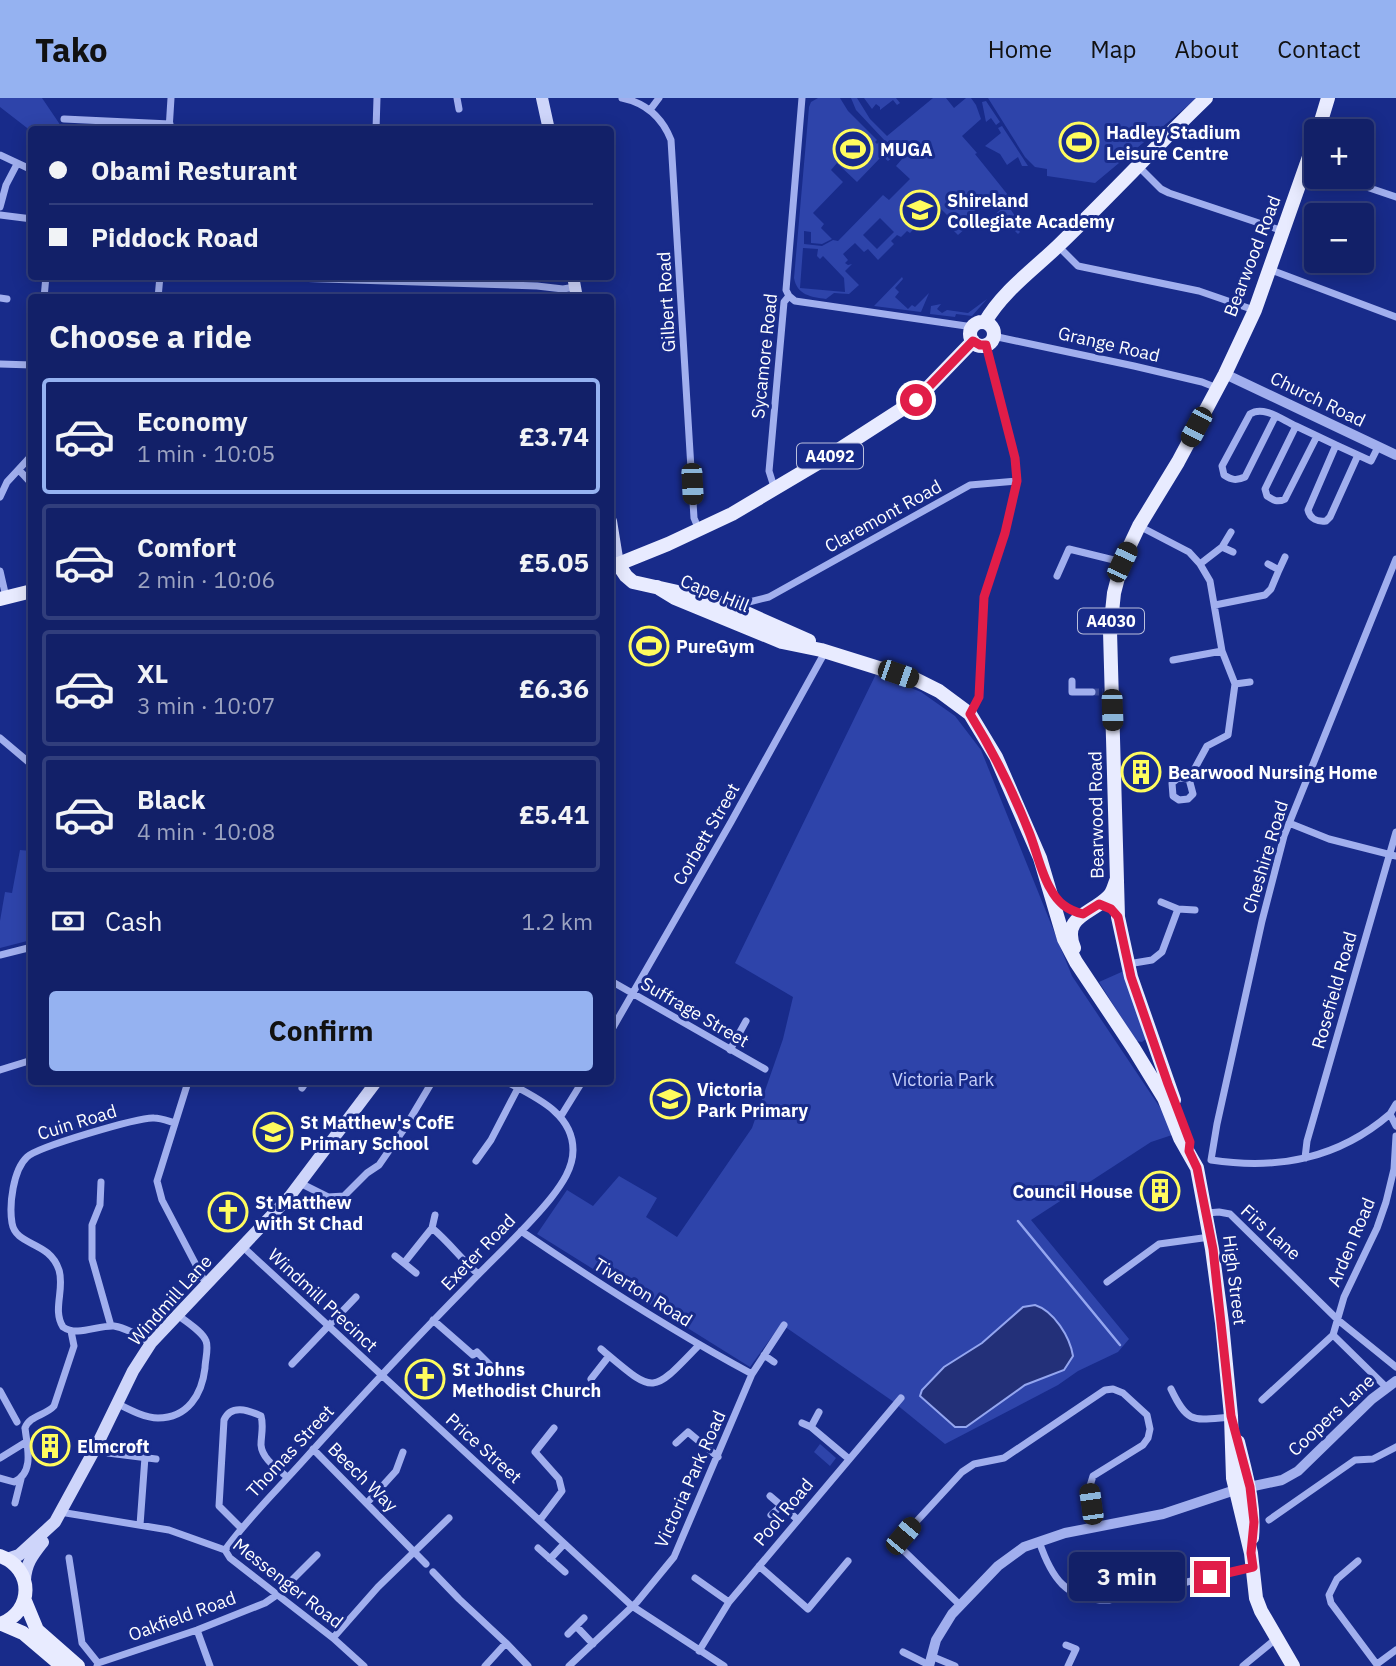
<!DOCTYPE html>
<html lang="en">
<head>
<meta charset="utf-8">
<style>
  body { margin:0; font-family:"IBM Plex Sans",sans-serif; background:#1b286e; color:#f1f3f6; height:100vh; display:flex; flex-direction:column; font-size:26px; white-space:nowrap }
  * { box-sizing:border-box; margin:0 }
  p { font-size:23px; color:#9ca3c0 }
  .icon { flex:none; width:38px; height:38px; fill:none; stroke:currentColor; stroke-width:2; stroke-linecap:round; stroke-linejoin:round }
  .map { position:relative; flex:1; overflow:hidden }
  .panel { position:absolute; left:28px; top:196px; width:586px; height:791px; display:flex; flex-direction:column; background:#122068; border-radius:7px; box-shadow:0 4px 18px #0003,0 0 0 2px #313e7c }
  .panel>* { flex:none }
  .top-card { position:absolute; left:28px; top:28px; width:586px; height:154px; border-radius:7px; box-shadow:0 4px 18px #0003,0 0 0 2px #313e7c; display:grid; align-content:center; height:154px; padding:0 21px; background:#122068 }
  .tools { position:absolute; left:1304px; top:21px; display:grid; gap:14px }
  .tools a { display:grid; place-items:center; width:70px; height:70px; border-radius:7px; background:#122068; box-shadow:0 4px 18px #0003,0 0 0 2px #313e7c; font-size:35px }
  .end { position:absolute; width:32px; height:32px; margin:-16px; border:9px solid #e11d48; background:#fff; box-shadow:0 0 0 4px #fff }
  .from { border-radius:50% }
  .bubble { position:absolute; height:49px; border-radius:7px; background:#122068; box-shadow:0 4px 18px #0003,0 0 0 2px #313e7c; font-size:23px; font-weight:700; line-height:49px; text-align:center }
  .car { position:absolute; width:21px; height:42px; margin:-21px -10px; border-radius:9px; box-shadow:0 0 5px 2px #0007; background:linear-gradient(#222 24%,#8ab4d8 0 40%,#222 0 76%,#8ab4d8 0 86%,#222 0) }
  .top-card b { display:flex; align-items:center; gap:24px; height:66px; font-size:26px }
  .top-card b+b { border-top:2px solid #313e7c }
  .top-card i { width:18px; height:18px; background:#f1f3f6 }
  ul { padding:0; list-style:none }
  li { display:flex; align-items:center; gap:21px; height:116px; margin:0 14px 10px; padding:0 7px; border:4px solid #313e7c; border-radius:7px }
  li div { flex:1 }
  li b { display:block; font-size:26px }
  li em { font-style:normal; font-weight:700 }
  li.active { border-color:#95b2f1 }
  li>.icon { width:63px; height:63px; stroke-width:1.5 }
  h2 { padding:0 21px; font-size:32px; line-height:84px }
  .pay { display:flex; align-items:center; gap:18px; height:77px; padding:0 21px; font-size:26px }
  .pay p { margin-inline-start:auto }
  .cta { display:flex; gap:14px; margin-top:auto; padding:14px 21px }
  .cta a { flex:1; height:80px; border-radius:7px; background:#95b2f1; color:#111; font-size:28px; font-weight:700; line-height:80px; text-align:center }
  header { display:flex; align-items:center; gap:42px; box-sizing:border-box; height:98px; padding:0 35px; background:#95b2f1; color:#111 }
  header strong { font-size:33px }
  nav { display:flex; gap:38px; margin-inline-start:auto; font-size:24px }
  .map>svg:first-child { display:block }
  .green { fill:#2e44aa; fill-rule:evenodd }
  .water { fill:#233079; stroke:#94a6f0; stroke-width:2 }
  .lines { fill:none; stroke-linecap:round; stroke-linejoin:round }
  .stream { stroke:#94a6f0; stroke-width:2.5 }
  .minor-tunnel { stroke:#3b4b9c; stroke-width:7; stroke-dasharray:7 3.5; stroke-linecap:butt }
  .minor { stroke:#a1afee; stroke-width:7 }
  .tertiary { stroke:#a1afee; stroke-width:10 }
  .secondary { stroke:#ced5fa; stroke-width:12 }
  .primary { stroke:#e8ebff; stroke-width:14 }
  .route { stroke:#e11d48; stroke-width:9 }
  .labels { text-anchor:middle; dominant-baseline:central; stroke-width:6; stroke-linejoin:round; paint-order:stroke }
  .shield { fill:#182b8a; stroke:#babfdc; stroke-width:2 }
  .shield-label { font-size:16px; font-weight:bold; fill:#fff }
  .poi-label { font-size:18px; font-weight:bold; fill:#fff; stroke:#182b8a; text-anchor:start }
  .street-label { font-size:18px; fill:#fff; stroke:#182b8a }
  .park-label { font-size:18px; fill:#c7d0fa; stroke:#182b8a }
</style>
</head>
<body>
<header>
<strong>Tako</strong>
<nav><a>Home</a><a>Map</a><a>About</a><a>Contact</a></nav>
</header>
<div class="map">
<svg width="1396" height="1568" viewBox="0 0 1396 1568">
  <rect width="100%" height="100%" fill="#182b8a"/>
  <!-- green -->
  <path class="green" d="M0 0H42L63 31 32 32 31 33 0 9Z
    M818 0H840L848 13 877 42 875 44 877 46 879 44 893 59 888 63 882 58 857 84 837 65 831 72 843 84 813 115 824 126 821 130 832 141 822 146 811 145V134L804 133V146L822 148 833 142 838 143 883 97 889 102 910 81 896 68 902 61 856 12 851 0H857L870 21 887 38 933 0H946L954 10 966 0H971L976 7 981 21 962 38 977 55 975 56 1016 107 1011 112 1017 121 1022 117 1026 123 1018 131 1020 134 1018 136 1012 130 1009 133 993 118 1000 112 992 103 982 111 980 109 974 113 976 116 965 126 967 129 958 137 950 129 954 124 935 105 918 123 919 125 910 135 907 133 901 139 897 137 891 143 894 146 878 162 868 151 864 154 855 145 843 156 848 162 845 165 848 167 852 166 845 173 859 187 849 196 834 195 826 201C811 199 797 197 794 180L809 9 811 4ZM880 120 894 134 877 151 863 137ZM803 150 818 151 817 158 820 161 823 158 844 180 845 194 800 190Z
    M864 0H896L900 5 897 7 893 2 880 12V9L876 6 872 11Z
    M988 0H1197L1095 85 1047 78V71L1035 69 1025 59Z
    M986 3 1000 24 996 27 991 20 986 24 982 4Z
    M1002 28 1028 68H1022L1018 59 1007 67 1000 56 985 48 1001 35 998 30Z
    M902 179 903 181 895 190 899 194 895 199 908 211 912 207 915 209 929 195 921 214 874 208Z
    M987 201 972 218 956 216 955 219 930 216 931 208 941 206 937 211 942 215 947 212 968 215Z
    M876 576 921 594 955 618 981 652 1072 878 1163 1014 1172 1037 1151 1044 1031 1122 1129 1241 1118 1254 1078 1273 1058 1287 945 1346 891 1302 781 1226 750 1269 537 1136 567 1092 593 1108 619 1078 657 1100 646 1119 677 1139 752 1030 783 941 793 899 735 865Z
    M20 752 31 753V842L0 850V823L5 794 12 795Z
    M1126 872 1147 940 1142 944 1136 943 1099 884Z
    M820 1346 836 1360 830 1368 814 1354Z"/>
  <!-- water -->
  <path class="water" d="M1035 1207C1054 1213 1070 1239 1073 1258L1064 1272 1025 1287 966 1329H955L920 1298 922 1292 944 1269 982 1245 1023 1209Z"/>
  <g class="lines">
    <!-- stream -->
    <path class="stream" d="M1018 1123 1120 1247"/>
    <!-- minor-tunnel -->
    <path class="minor-tunnel" d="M1092 594H1103"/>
    <!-- minor -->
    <path class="minor" d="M457 0 459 11
      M622 0C646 5 662 19 671 42L694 420 699 432
      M650 12 659 0
      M64 21 170 26
      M169 32 171 0
      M376 32 377 0
      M0 57 30 71
      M1138 68 1161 91 1169 95 1283 133
      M1337 79 1396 99
      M0 109 6 87 17 66
      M0 117 32 121
      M1058 148 1078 168 1199 193 1254 212
      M1271 172 1396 219
      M234 178 537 188 563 191 575 189
      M789 198 795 203 973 229
      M0 200 7 201
      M44 200 46 178
      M158 200 160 178
      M993 238 1134 268 1202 284 1217 290
      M0 266 32 267
      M1275 319 1245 379C1236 383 1232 382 1224 377L1222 368 1250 316C1264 307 1282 322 1296 328
      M1317 338 1285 401C1277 405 1273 402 1267 398L1265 391 1296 328 1336 347
      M1358 357 1330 419 1326 423C1318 424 1310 421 1308 412L1336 347 1371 363 1378 349
      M19 372 32 386
      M775 392 769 373 784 204 789 198 786 192 802 0
      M0 399 7 384 32 357
      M1139 428 1189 454 1200 466 1210 483 1222 553 1235 586 1228 637 1207 648 1189 681 1193 696 1188 701 1179 702 1173 698 1172 685 1178 680 1189 681
      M1222 449 1233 454
      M1200 466 1222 449 1231 434
      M1279 472 1285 459
      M0 473 6 499
      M1057 478 1069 451 1122 464
      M737 507 769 499 970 387 1017 383
      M1215 507 1265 497 1271 491 1279 472 1268 466
      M1173 562 1222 553
      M1072 583V594H1092
      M1235 586 1250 584
      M970 616 979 599 984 499 1005 435 1017 383 1015 360 986 247
      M0 640 32 667
      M1289 725 1329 741 1396 758
      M1161 804 1178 811 1195 812
      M0 857 32 849
      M1128 866 1152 862 1162 854 1178 811
      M611 883 765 971
      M611 933 731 724 825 554
      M730 952 746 923
      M0 972 32 962
      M188 984 157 1083 162 1102 206 1186
      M302 990 306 984
      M1396 1006 1390 1016 1396 1028
      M561 1018 582 984
      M1305 1060 1307 1043 1396 734
      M1211 1062 1217 1026 1262 823 1284 738 1396 461
      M1211 1062C1278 1072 1338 1061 1390 1016
      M476 1063 491 1042 518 990
      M101 1084 100 1107 92 1127V1161L111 1228
      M300 1085 328 1099 344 1098 367 1075 379 1067 404 1031 432 984
      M1207 1115 1219 1114 1230 1116 1338 1222 1396 1269
      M432 1130C449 1144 461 1161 478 1176
      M521 1133C596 1184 672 1233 752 1276
      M243 1149 632 1508 724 1568
      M395 1158 416 1175
      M404 1165 432 1130 435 1117
      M1107 1184 1159 1146 1210 1139
      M433 1222 473 1257 477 1254 497 1274
      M1333 1237 1386 1289
      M151 1245C139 1238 127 1230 114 1228 98 1227 77 1239 63 1229 52 1212 65 1191 59 1172 49 1142 16 1149 12 1125 9 1107 13 1072 27 1059 37 1049 139 1019 154 1020 161 1020 168 1023 175 1025
      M601 1251C655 1296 650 1298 699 1247
      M764 1257 774 1264
      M292 1266 356 1199
      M591 1281 609 1258
      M1171 1291C1188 1327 1194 1322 1231 1319
      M0 1293 17 1324
      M1262 1302 1333 1237 1344 1199 1377 1130 1386 1104 1394 1071 1396 1038
      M118 1306C130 1312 145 1320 158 1320 188 1320 202 1296 205 1270 205 1262 209 1250 206 1243 202 1233 186 1224 178 1217
      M802 1325 811 1329 849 1361
      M811 1329 819 1314
      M25 1330C30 1317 45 1318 54 1308L74 1248 71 1233
      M676 1345 688 1334 718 1359
      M313 1351 426 1466
      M108 1355 156 1361
      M0 1360 26 1344
      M0 1380 14 1384C35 1375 27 1348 25 1330
      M770 1398 797 1421
      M15 1405 21 1381
      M367 1405 396 1373 403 1354
      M63 1412 66 1415 169 1432 225 1452 230 1460 333 1540 364 1568
      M771 1417 781 1408
      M540 1422 562 1393 559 1381 535 1354 554 1330
      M1269 1422 1355 1362 1373 1361 1396 1349
      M140 1427 145 1359
      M241 1430 219 1408 224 1322C231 1306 248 1312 261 1318 264 1328 261 1337 261 1347 262 1361 278 1371 287 1379
      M1039 1443C1051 1479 1066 1503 1109 1502L1252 1469
      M538 1450 565 1474
      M225 1452C248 1420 276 1393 302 1364 357 1303 413 1243 470 1185 497 1157 527 1130 551 1100 562 1086 573 1070 573 1052 573 1015 535 999 507 984
      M69 1460 82 1545 98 1565
      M550 1461 564 1446
      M1358 1463 1337 1481 1329 1497 1331 1505 1378 1568
      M759 1468 808 1511 848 1463
      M433 1474 459 1501 506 1545
      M695 1480 729 1504
      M960 1507 903 1452V1438L962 1374 974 1366 1004 1360 1105 1292 1113 1291 1123 1295 1147 1317 1150 1331 1148 1340 1143 1347 1093 1378 1089 1391 1094 1430
      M576 1528 593 1546
      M197 1532 210 1568
      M568 1536 584 1520
      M333 1540 378 1489 449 1420
      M1066 1547 1076 1551 1068 1568
      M699 1553 729 1504 901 1300
      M903 1554 929 1567
      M931 1558 955 1568
      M1377 1566 1396 1552
      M97 1568 98 1565 197 1532 265 1505 278 1496 317 1457
      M485 1568 506 1545 528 1568
      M569 1568 637 1504 674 1459 752 1276 784 1227
      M1243 1568 1277 1540"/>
    <!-- tertiary -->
    <path class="tertiary" d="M1225 276 1396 357
      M929 1568 936 1542 952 1516 998 1468 1024 1449 1065 1435 1163 1416 1235 1392 1282 1382 1298 1373 1372 1301 1396 1283"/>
    <!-- secondary -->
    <path class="secondary" d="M542 0 549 32
      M573 178 577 200
      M611 423 618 466
      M7 1461 19 1457 55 1424 96 1349 133 1273 151 1245 290 1098 376 984
      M25 1482C26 1465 33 1457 43 1444"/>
    <!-- primary -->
    <path class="primary" d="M1318 33 1328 0
      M985 224C1003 193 1033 172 1059 147 1109 99 1156 48 1206 0
      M970 236a12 12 0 1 1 24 0a12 12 0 1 1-24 0Z
      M618 466 626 478 633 484 709 501 735 510 809 543
      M611 469 668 446 732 416 823 362 916 302 973 243
      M657 489 675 500 782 544 821 552 917 582 939 593 970 616 996 659 1040 760 1064 841 1076 864 1134 951 1164 1000 1180 1040 1197 1070 1212 1151 1222 1225 1231 1318 1233 1380 1251 1455 1256 1500 1261 1513 1293 1568
      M0 501 32 493
      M1074 850C1061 818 1092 816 1109 798 1113 794 1114 788 1116 783
      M1174 1002 1131 879 1118 819 1110 533 1114 495 1122 464 1139 428 1178 364 1225 276 1255 212 1316 39
      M1238 1344C1246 1377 1255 1405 1252 1440
      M0 1458C34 1470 34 1514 0 1526
      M25 1503 37 1532 78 1568
      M2 1526 23 1535 62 1568"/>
  </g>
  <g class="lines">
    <!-- route -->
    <path class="route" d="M916 302 973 243 980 247H986L1015 360 1017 383 1005 435 984 499 979 599 970 616C994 655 1012 691 1029 734 1036 751 1041 775 1050 790 1058 805 1067 812 1083 816L1099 806 1111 811 1118 819 1131 879 1168 986 1190 1044 1189 1053 1197 1070 1213 1151 1231 1318 1250 1389 1254 1424 1251 1455 1253 1469 1210 1479"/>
  </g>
  <!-- icons -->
  <defs>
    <symbol id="stadium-ring" viewBox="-11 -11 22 22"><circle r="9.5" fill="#182b8a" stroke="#fffc5e" stroke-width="1.5"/><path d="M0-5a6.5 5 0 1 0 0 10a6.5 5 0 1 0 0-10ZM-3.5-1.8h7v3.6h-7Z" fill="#fffc5e"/></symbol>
    <symbol id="school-ring" viewBox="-11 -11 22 22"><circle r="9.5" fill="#182b8a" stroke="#fffc5e" stroke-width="1.5"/><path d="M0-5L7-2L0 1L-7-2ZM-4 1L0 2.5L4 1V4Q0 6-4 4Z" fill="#fffc5e"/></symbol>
    <symbol id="building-ring" viewBox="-11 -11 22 22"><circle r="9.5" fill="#182b8a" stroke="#fffc5e" stroke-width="1.5"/><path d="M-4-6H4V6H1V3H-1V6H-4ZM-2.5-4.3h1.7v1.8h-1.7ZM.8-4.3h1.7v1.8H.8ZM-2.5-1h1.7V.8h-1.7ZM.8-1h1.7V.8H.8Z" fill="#fffc5e"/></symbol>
    <symbol id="church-ring" viewBox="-11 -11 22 22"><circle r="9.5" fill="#182b8a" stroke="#fffc5e" stroke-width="1.5"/><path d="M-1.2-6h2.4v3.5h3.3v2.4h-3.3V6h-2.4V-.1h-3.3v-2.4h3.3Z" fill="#fffc5e"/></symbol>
  </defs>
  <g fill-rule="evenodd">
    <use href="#stadium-ring" x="1057" y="22" width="44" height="44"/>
    <use href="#stadium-ring" x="831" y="29" width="44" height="44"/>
    <use href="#school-ring" x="898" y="90" width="44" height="44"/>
    <use href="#stadium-ring" x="627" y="526" width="44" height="44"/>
    <use href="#building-ring" x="1119" y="652" width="44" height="44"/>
    <use href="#school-ring" x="648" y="979" width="44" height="44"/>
    <use href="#school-ring" x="251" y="1012" width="44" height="44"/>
    <use href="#building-ring" x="1138" y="1071" width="44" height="44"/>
    <use href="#church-ring" x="206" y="1092" width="44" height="44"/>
    <use href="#church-ring" x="403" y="1259" width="44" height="44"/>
    <use href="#building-ring" x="28" y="1326" width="44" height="44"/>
  </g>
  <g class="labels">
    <!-- shield labels -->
    <g class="shield">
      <rect x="797" y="345.5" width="66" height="25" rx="5"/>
      <rect x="1078" y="510.5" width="66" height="25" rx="5"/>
    </g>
    <g class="shield-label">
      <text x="830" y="358">A4092</text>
      <text x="1111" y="523">A4030</text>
    </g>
    <!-- poi labels -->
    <g class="poi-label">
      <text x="1106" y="34">Hadley Stadium<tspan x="1106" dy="21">Leisure Centre</tspan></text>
      <text x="880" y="51">MUGA</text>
      <text x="947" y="102">Shireland<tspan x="947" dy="21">Collegiate Academy</tspan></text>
      <text x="676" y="548">PureGym</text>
      <text x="1168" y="674">Bearwood Nursing Home</text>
      <text x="697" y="991">Victoria<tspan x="697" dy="21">Park Primary</tspan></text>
      <text x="300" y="1024">St Matthew's CofE<tspan x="300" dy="21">Primary School</tspan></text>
      <text x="1133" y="1093" text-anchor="end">Council House</text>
      <text x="255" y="1104">St Matthew<tspan x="255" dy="21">with St Chad</tspan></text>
      <text x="452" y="1271">St Johns<tspan x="452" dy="21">Methodist Church</tspan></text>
      <text x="77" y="1348">Elmcroft</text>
    </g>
    <!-- street labels -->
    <g class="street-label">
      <text transform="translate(1252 158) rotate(-69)">Bearwood Road</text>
      <text transform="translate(666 204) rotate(-93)">Gilbert Road</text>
      <text transform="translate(1109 246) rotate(13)">Grange Road</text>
      <text transform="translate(764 258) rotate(-84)">Sycamore Road</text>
      <text transform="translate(1318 301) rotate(26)">Church Road</text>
      <text transform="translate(883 418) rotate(-29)">Claremont Road</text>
      <text transform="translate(715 495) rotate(22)">Cape Hill</text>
      <text transform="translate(1096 717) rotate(-91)">Bearwood Road</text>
      <text transform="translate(706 736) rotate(-60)">Corbett Street</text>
      <text transform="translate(1265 759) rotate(-73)">Cheshire Road</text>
      <text transform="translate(1334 892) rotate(-74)">Rosefield Road</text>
      <text transform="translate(695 914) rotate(30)">Suffrage Street</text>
      <text transform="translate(77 1024) rotate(-17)">Cuin Road</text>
      <text transform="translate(1271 1134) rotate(42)">Firs Lane</text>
      <text transform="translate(1351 1144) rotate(-67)">Arden Road</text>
      <text transform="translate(478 1154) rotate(-46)">Exeter Road</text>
      <text transform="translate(1235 1182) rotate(83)">High Street</text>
      <text transform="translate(643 1194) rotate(32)">Tiverton Road</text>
      <text transform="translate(170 1202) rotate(-48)">Windmill Lane</text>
      <text transform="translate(323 1202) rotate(43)">Windmill Precinct</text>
      <text transform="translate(1331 1317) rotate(-43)">Coopers Lane</text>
      <text transform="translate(484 1350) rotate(42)">Price Street</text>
      <text transform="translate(290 1353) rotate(-47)">Thomas Street</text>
      <text transform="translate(363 1379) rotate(45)">Beech Way</text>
      <text transform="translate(690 1381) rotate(-66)">Victoria Park Road</text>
      <text transform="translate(783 1414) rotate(-50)">Pool Road</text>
      <text transform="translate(288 1485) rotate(38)">Messenger Road</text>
      <text transform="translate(182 1518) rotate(-20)">Oakfield Road</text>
    </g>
    <!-- park labels -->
    <g class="park-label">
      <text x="943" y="981">Victoria Park</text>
    </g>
  </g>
</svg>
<div class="tools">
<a>+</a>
<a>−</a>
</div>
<i class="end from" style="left:916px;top:302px"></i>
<i class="end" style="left:1210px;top:1479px"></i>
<div class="bubble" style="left:1069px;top:1454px;width:116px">3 min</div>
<i class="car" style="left:1196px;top:329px;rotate:208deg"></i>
<i class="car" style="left:692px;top:386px;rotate:177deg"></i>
<i class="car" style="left:1122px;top:464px;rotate:25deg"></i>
<i class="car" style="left:898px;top:576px;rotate:109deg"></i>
<i class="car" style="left:1112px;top:612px;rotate:178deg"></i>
<i class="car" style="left:1091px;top:1406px;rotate:352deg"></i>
<i class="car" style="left:903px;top:1438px;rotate:40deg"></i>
<div class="top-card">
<b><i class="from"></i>Obami Resturant</b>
<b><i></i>Piddock Road</b>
</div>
<section class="panel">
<h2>Choose a ride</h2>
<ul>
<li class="active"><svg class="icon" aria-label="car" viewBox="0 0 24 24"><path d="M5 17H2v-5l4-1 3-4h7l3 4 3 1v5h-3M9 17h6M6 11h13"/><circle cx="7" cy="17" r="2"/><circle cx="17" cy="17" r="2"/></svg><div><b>Economy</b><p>1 min · 10:05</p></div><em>£3.74</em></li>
<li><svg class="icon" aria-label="car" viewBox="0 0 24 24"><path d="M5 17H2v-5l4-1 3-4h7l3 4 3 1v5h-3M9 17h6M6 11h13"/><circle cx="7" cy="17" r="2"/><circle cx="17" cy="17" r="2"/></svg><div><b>Comfort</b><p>2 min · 10:06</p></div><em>£5.05</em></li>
<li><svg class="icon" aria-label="car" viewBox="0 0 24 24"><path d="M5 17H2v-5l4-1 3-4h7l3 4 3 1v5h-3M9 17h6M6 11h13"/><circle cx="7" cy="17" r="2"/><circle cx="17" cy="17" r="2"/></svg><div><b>XL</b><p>3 min · 10:07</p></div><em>£6.36</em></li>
<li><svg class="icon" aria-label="car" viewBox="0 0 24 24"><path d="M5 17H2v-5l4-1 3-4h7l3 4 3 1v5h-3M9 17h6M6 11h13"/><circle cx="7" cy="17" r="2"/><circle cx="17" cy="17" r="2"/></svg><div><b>Black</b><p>4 min · 10:08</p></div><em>£5.41</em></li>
</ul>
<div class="pay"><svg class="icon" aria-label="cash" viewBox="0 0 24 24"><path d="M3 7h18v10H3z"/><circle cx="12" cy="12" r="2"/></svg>Cash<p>1.2 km</p></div>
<div class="cta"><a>Confirm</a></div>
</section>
</div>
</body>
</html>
